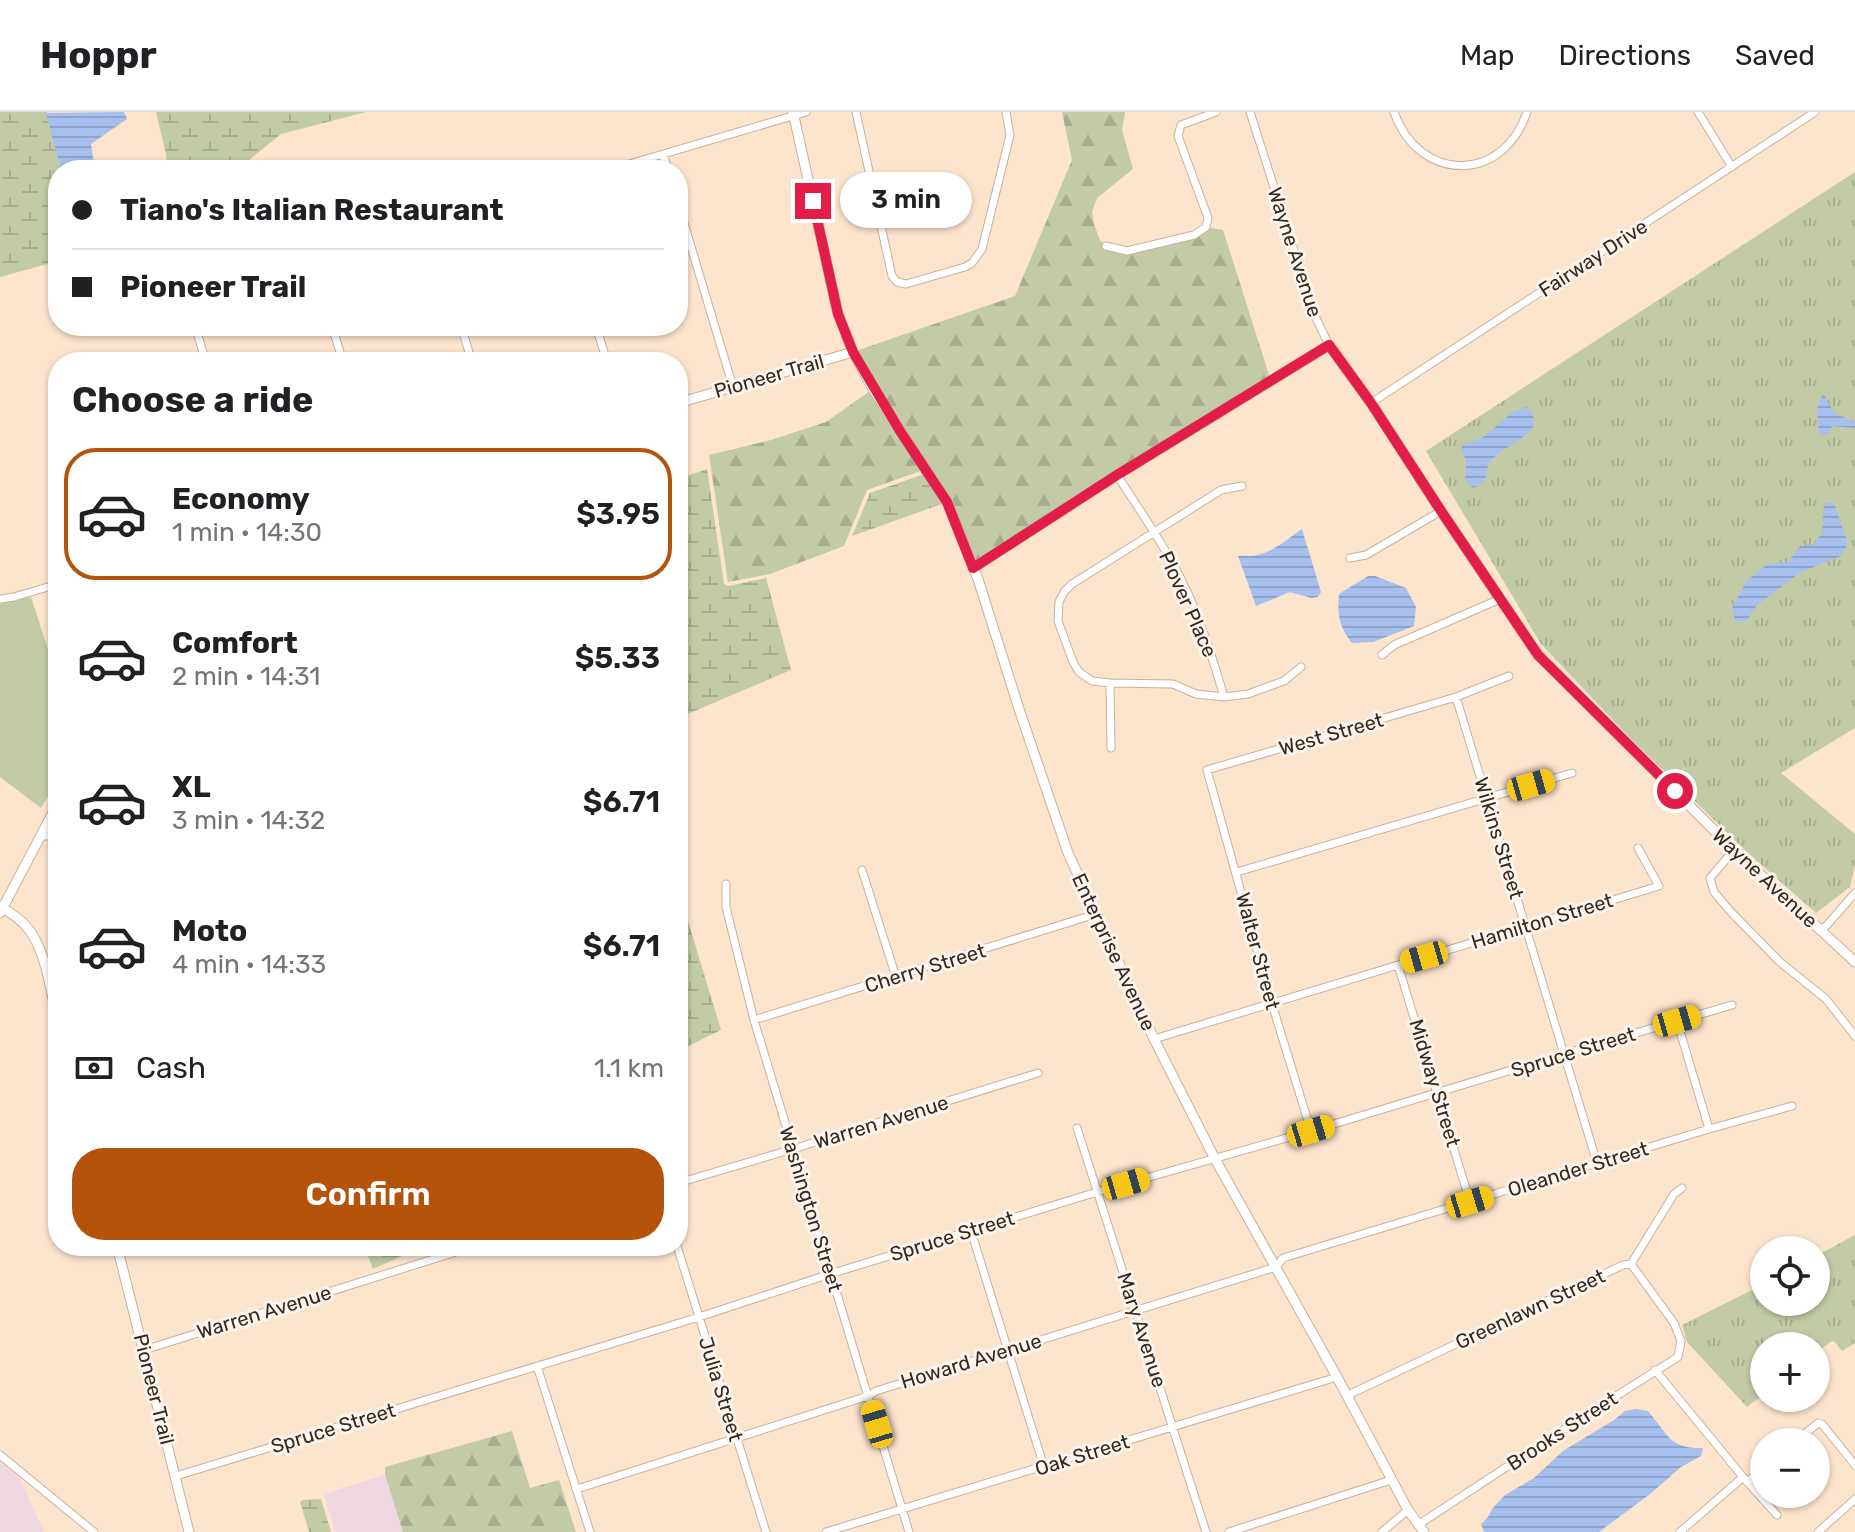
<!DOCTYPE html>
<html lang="en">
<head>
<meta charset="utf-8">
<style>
  body { margin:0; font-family:Rubik,sans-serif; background:#f2f2f2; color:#202124; height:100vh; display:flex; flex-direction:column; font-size:30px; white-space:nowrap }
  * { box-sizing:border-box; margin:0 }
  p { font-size:26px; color:#757577 }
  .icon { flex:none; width:44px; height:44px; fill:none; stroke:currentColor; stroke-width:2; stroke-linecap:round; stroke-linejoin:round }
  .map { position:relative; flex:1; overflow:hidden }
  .sheet { position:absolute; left:48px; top:240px; width:640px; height:904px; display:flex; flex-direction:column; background:#fff; border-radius:32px; box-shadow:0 2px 6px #0004 }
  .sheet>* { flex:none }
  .hud { position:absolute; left:48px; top:48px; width:640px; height:176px; border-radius:32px; box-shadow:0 2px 6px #0004; display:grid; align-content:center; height:176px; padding:0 24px; background:#fff }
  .fabs { position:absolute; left:1750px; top:1124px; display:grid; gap:16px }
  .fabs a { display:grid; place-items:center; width:80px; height:80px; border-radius:50%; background:#fff; box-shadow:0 2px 6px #0004; font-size:40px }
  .end { position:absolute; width:36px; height:36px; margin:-18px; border:10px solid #e11d48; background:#fff; box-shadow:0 0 0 4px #fff }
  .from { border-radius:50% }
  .bubble { position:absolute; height:56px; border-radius:28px; background:#fff; box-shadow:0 2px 6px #0004; font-size:26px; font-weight:600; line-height:56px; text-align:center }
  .car { position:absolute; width:24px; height:48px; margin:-24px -12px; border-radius:10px; box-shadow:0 0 6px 2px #0007; background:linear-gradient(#f5c518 24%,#345 0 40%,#f5c518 0 76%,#345 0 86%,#f5c518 0) }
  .hud b { display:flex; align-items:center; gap:28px; height:76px; font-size:30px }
  .hud b+b { border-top:2px solid #e0e0e0 }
  .hud i { width:20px; height:20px; background:#202124 }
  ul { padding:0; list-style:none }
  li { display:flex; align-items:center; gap:24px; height:132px; margin:0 16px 12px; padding:0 8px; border:4px solid transparent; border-radius:32px }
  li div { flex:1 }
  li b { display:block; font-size:30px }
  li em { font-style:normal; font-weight:600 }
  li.current { border-color:#b45309 }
  li>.icon { width:72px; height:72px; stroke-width:1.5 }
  h2 { padding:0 24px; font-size:36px; line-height:96px }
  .pay { display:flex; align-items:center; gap:20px; height:88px; padding:0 24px; font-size:30px }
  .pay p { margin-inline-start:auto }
  .cta { display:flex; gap:16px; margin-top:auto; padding:16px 24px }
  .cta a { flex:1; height:92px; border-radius:32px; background:#b45309; color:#fff; font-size:32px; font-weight:600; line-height:92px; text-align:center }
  header { display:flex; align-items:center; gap:48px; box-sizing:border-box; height:112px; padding:0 40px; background:#fff; border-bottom:2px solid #e0e0e0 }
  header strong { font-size:38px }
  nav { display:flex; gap:44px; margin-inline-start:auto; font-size:28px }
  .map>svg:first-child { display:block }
  .commercial { fill:#efd7e2 }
  .grass { fill:url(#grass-tufts) }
  .forest { fill:url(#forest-firs) }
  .wetland { fill:url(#wetland-marsh) }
  .green { fill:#c2cba6 }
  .water { fill:url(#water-rules) }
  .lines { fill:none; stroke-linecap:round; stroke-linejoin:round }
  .street-casing { stroke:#c9b19b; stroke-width:9 }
  .secondary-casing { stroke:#c9b19b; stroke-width:11 }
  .street { stroke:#fff; stroke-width:7 }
  .secondary { stroke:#fff; stroke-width:9 }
  .route { stroke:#e11d48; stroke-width:10 }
  .labels { text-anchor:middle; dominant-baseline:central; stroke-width:6; stroke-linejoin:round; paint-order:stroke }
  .street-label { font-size:20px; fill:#322920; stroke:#fef4eb }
</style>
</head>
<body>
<header>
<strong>Hoppr</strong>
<nav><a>Map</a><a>Directions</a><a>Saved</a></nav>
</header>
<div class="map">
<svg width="1855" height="1420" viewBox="0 0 1855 1420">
  <defs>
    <pattern id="grass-tufts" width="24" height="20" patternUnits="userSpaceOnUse" patternTransform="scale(2)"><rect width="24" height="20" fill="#c2cba6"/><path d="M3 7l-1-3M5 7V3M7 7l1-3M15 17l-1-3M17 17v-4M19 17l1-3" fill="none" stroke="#a7ae8f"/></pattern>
    <pattern id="forest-firs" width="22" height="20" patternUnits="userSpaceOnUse" patternTransform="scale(2)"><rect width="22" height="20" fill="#c2cba6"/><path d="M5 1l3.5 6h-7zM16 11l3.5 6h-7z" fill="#a7ae8f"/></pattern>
    <pattern id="wetland-marsh" width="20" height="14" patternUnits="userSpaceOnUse" patternTransform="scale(2)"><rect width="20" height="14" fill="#c2cba6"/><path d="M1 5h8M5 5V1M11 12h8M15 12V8" fill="none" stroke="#a7ae8f"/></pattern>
    <pattern id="water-rules" width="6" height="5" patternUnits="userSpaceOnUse" patternTransform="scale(2)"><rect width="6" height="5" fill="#a6bfed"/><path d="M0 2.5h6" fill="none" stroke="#8fa4cb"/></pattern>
  </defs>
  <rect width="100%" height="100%" fill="#fde4cd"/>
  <!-- commercial -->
  <path class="commercial" d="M0 1349 19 1365 44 1420H0Z
    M385 1363 403 1420H335L324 1382Z"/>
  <!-- grass -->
  <path class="grass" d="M1855 60V616L1781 661 1855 722V753L1850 775 1816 801 1747 740 1632 628 1541 532 1426 339Z
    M1855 1123V1231L1842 1239 1835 1230 1832 1229 1816 1241V1234H1764V1282L1747 1295 1687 1230 1682 1213 1764 1172V1190H1816V1144Z"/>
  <!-- forest -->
  <path class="forest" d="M1062 0H1125L1122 18 1133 57 1097 86 1092 100 1094 112 1100 128 1106 134 1128 139 1194 123 1206 115 1223 118 1271 269 973 456 946 390 926 357 867 378 844 434 770 462 728 470 709 343 771 328 826 310 873 277 853 240 1015 184 1072 48Z
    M512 1319 530 1376 559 1368 576 1420H403L385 1363V1355Z"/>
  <!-- wetland -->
  <path class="wetland" d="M0 0H47L61 58H58V149L0 165Z
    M156 0H366L281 22 237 58H167L166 42Z
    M707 357 724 472 728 474 766 466 791 558 678 606V367Z
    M924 362 942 392 852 424 870 381Z
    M678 776 721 918 678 939Z
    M364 1134H425L373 1157Z
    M321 1387 331 1420H309L300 1390 303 1388Z"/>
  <!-- green -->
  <path class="green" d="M31 485 58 568V667L41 696 0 665V492Z"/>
  <!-- water -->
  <path class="water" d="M124 0 127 7 91 32 95 58H61L46 1Z
    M1823 281 1834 301 1855 310V316L1832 314 1829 322 1819 323 1817 297Z
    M1526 295C1534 301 1536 308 1532 317 1523 327 1493 343 1490 350 1483 363 1491 369 1473 376L1465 368C1466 351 1469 353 1461 337L1463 332 1482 326 1514 299Z
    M1824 391H1834L1848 431 1841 444 1801 460 1757 493 1746 509H1735L1732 496 1747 468 1768 452 1788 450 1800 434 1812 433 1822 422Z
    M1302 417 1321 480 1318 485 1311 486 1290 480 1256 494 1238 444C1245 443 1251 445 1257 443 1275 439 1287 427 1302 417Z
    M1368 464H1375L1406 476 1416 495 1414 514 1373 530 1352 531C1339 515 1337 502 1339 482Z
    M1636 1297 1648 1299C1668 1323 1670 1337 1703 1336L1701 1344 1681 1355 1650 1382 1599 1420H1484L1481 1412 1488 1405 1492 1397 1505 1383 1534 1366 1563 1339 1614 1308 1625 1299Z"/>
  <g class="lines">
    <defs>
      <path id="street" d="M856 0 892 164 897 170 906 172 965 155 972 151 982 137 1010 23 1006 0
        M1250 0 1315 204 1329 233
        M1394 0C1419 71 1503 72 1527 0
        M1698 0 1732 55
        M663 42 668 58
        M609 58 806 0
        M678 91 733 275
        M1106 134 1127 139 1194 123 1206 115 1208 106 1178 24 1181 13 1216 0
        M195 214 206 250
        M332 214 343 250
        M461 214 472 250
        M596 214 607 250
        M1371 291 1815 0
        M1117 363C1138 396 1161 428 1179 463 1199 502 1212 544 1224 585
        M1242 374 1221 378 1072 472 1064 480 1059 490 1058 509 1073 550 1079 560 1092 569 1110 571 1173 572 1196 582 1224 585 1248 582 1284 569 1301 555
        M1350 446 1366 443 1441 399
        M0 487 14 485 58 472
        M1382 543 1394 533 1500 487
        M1110 571 1111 636
        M1456 585 1597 1051
        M41 724H58
        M1734 738 1710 766 1714 780 1731 800 1780 850 1826 887 1855 924
        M862 758 896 865
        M1237 760 1572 661
        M726 772V795L754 908 909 1420
        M1820 818 1827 813 1855 781
        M1398 853 1470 1090
        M754 908 1096 802
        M1677 909 1709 1017
        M1154 927 1659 774 1638 736
        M1077 1016 1206 1420
        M1311 1019 1272 892 1207 658 1456 585 1509 564
        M678 1071 793 1037 1038 961
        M971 1119 1044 1355
        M677 1134 766 1420
        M144 1238 475 1134
        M537 1254 590 1420
        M1655 1258 1743 1365 1777 1403
        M1346 1284 1623 1153 1631 1152 1674 1082 1682 1076
        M1795 1330 1818 1311 1822 1312 1855 1353
        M0 1343 94 1420
        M176 1364 699 1205 830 1162 1097 1080 1311 1019 1564 942 1732 893
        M1747 1370 1764 1356
        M577 1377 868 1284 876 1279 1276 1155 1283 1146 1709 1017 1792 994
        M1418 1413 1575 1310 1678 1245 1681 1229 1674 1211 1631 1152
        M826 1420 1337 1265
        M1229 1420 1391 1368
        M1382 1420 1408 1398
        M1680 1420 1743 1365
        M1818 1420 1855 1387"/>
      <path id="secondary" d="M793 0 838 202 853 240 873 277 947 390 978 467 1019 597 1068 741 1154 927 1215 1047 1337 1265 1408 1398 1424 1420
        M678 291 853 240
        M973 456 1117 363 1329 233 1371 291 1441 399 1538 543 1734 738 1855 850
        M0 794C9 800 19 806 26 814 46 836 51 881 58 910
        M0 801 58 691
        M117 1134 189 1420"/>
    </defs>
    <!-- street casing -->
    <use href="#street" class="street-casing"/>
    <!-- secondary casing -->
    <use href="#secondary" class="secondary-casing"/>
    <!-- street -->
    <use href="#street" class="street"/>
    <!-- secondary -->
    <use href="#secondary" class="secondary"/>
  </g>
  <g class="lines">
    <!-- route -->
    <path class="route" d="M813 89 838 202 853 240 900 319 947 390 973 456 1117 363 1329 233 1371 291 1441 399 1538 543 1675 679"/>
  </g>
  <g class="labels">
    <!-- street labels -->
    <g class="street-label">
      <text transform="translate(1295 140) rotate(72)">Wayne Avenue</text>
      <text transform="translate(1593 146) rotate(-33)">Fairway Drive</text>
      <text transform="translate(769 264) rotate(-16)">Pioneer Trail</text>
      <text transform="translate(1188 492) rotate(66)">Plover Place</text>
      <text transform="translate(1331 622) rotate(-16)">West Street</text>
      <text transform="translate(1499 726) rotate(73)">Wilkins Street</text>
      <text transform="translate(1765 766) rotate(43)">Wayne Avenue</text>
      <text transform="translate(1542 809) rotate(-17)">Hamilton Street</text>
      <text transform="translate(1258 839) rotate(75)">Walter Street</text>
      <text transform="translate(1114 840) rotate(65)">Enterprise Avenue</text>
      <text transform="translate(925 856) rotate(-17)">Cherry Street</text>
      <text transform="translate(1573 940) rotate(-17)">Spruce Street</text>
      <text transform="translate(1435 971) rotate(73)">Midway Street</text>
      <text transform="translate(881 1010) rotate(-17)">Warren Avenue</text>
      <text transform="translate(1578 1057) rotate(-17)">Oleander Street</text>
      <text transform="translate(811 1097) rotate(73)">Washington Street</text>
      <text transform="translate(952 1124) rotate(-17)">Spruce Street</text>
      <text transform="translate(1530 1197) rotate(-25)">Greenlawn Street</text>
      <text transform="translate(264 1200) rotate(-17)">Warren Avenue</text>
      <text transform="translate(1142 1218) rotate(72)">Mary Avenue</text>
      <text transform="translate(971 1249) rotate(-17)">Howard Avenue</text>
      <text transform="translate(154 1277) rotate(76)">Pioneer Trail</text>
      <text transform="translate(721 1277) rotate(73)">Julia Street</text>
      <text transform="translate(333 1316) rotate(-17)">Spruce Street</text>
      <text transform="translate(1562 1319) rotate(-33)">Brooks Street</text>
      <text transform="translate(1082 1343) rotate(-17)">Oak Street</text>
    </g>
  </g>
</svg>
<div class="fabs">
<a><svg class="icon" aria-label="locate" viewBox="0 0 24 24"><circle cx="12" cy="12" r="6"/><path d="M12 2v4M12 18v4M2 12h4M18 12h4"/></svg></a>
<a>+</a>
<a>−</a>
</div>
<i class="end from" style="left:1675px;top:679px"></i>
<i class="end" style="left:813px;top:89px"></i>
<div class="bubble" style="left:840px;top:60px;width:132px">3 min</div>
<i class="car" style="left:1531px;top:673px;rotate:74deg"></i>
<i class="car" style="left:1424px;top:845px;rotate:254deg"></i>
<i class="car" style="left:1677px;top:909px;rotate:74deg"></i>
<i class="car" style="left:1311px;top:1019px;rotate:73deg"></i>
<i class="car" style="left:1126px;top:1072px;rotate:74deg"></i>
<i class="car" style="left:1470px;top:1090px;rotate:73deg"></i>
<i class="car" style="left:877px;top:1312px;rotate:343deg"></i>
<div class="hud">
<b><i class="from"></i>Tiano's Italian Restaurant</b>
<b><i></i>Pioneer Trail</b>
</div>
<section class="sheet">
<h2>Choose a ride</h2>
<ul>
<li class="current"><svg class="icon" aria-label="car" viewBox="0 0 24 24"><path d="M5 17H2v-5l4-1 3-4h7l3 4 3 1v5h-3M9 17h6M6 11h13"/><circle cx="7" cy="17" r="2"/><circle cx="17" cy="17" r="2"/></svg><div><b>Economy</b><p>1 min · 14:30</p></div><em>$3.95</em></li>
<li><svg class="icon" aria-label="car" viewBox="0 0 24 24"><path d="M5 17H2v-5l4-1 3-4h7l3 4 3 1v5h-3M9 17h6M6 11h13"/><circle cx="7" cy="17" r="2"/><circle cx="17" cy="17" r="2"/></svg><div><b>Comfort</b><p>2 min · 14:31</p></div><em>$5.33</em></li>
<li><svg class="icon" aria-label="car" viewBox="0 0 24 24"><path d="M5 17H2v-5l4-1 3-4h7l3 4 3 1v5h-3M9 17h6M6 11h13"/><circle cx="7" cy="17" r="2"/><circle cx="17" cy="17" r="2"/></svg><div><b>XL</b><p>3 min · 14:32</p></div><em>$6.71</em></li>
<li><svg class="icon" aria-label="car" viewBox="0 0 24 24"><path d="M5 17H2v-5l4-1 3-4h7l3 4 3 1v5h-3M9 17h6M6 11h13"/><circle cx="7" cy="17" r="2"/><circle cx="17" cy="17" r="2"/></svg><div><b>Moto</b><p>4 min · 14:33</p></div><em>$6.71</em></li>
</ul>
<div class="pay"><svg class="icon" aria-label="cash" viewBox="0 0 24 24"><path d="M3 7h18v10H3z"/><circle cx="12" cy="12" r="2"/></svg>Cash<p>1.1 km</p></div>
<div class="cta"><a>Confirm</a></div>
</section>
</div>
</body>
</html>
